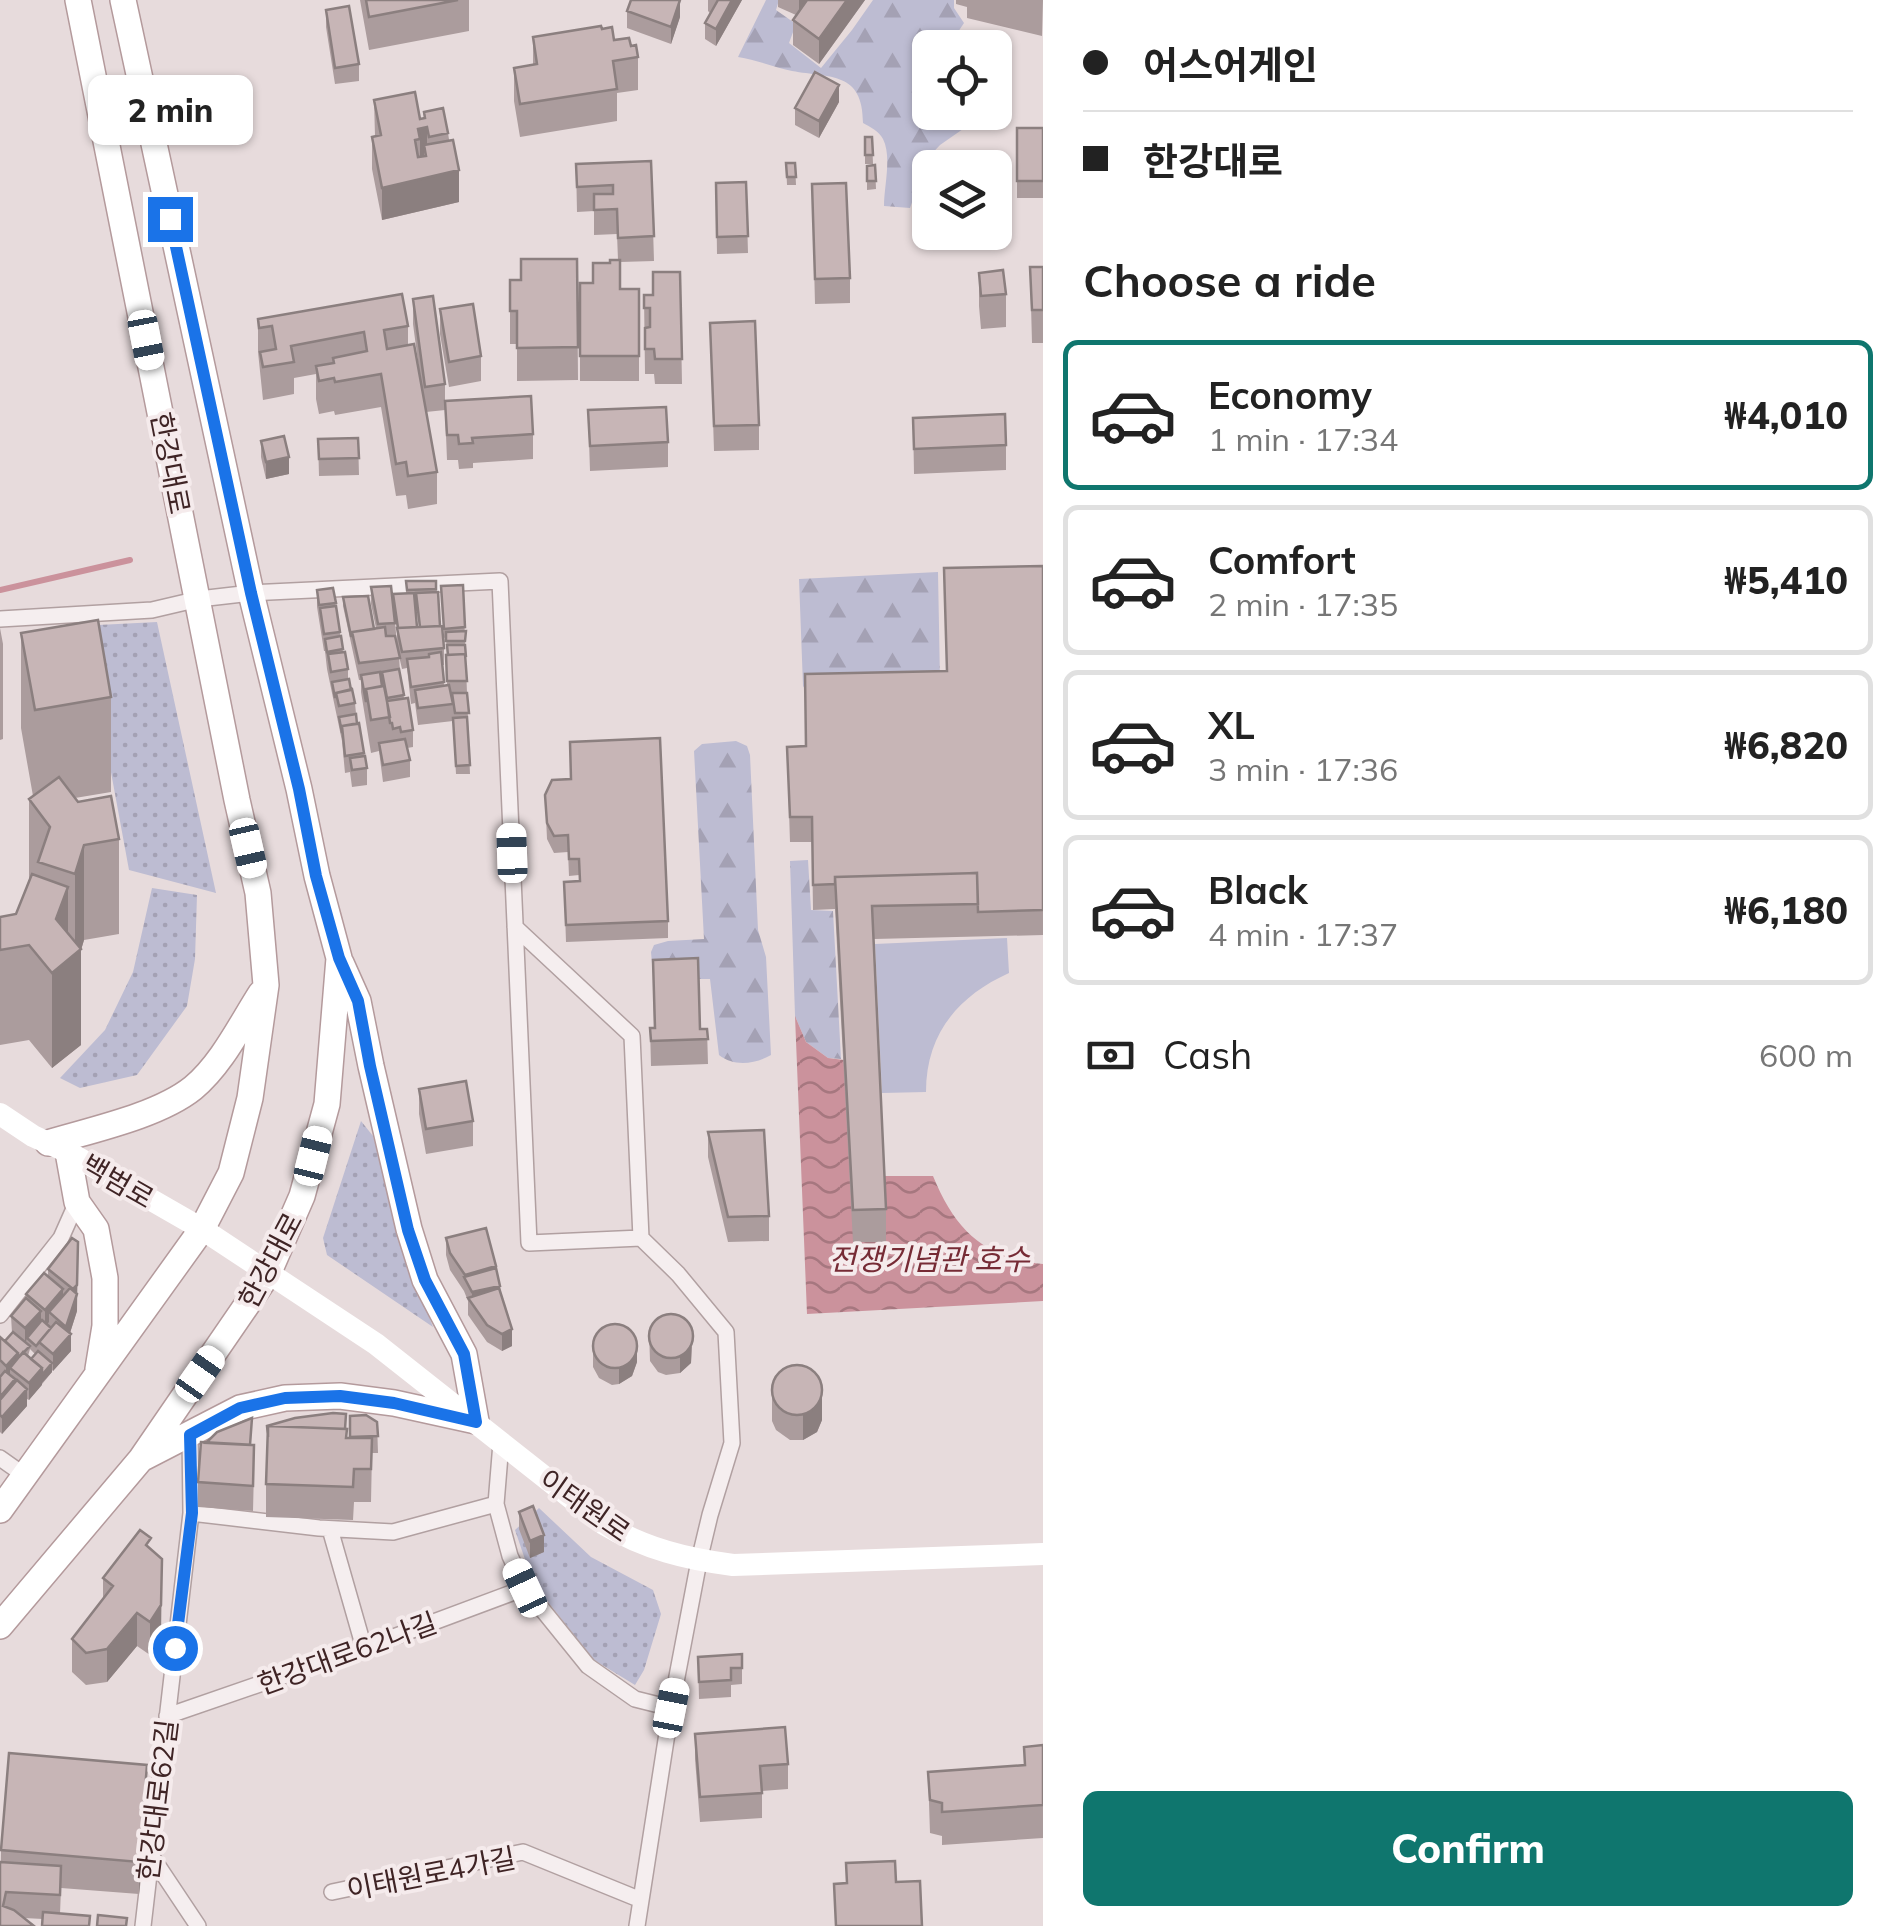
<!DOCTYPE html>
<html lang="en">
<head>
<meta charset="utf-8">
<style>
  body { margin:0; font-family:Mulish,"Noto Sans KR",sans-serif; background:#f6f6f6; color:#222; height:100vh; display:flex; flex-direction:column; font-size:38px; white-space:nowrap }
  * { box-sizing:border-box; margin:0 }
  p { font-size:32px; color:#767676 }
  .icon { flex:none; width:55px; height:55px; fill:none; stroke:currentColor; stroke-width:2; stroke-linecap:round; stroke-linejoin:round }
  .map { position:relative; flex:1; overflow:hidden }
  .panel { display:flex; flex-direction:column; background:#fff; width:850px }
  .panel>* { flex:none }
  .banner { display:grid; align-content:center; height:220px; padding:0 40px; background:#fff }
  .fabs { position:absolute; left:912px; top:30px; display:grid; gap:20px }
  .fabs a { display:grid; place-items:center; width:100px; height:100px; border-radius:15px; background:#fff; box-shadow:0 2px 8px #0004; font-size:50px }
  .end { position:absolute; width:45px; height:45px; margin:-22px; border:12px solid #1a73e8; background:#fff; box-shadow:0 0 0 5px #fff }
  .from { border-radius:50% }
  .bubble { position:absolute; height:70px; border-radius:15px; background:#fff; box-shadow:0 2px 8px #0004; font-size:32px; font-weight:800; line-height:70px; text-align:center }
  .car { position:absolute; width:30px; height:60px; margin:-30px -15px; border-radius:12px; box-shadow:0 0 8px 2px #0007; background:linear-gradient(#fff 24%,#345 0 40%,#fff 0 76%,#345 0 86%,#fff 0) }
  .banner b { display:flex; align-items:center; gap:35px; height:95px; font-size:38px }
  .banner b+b { border-top:2px solid #e0e0e0 }
  .banner i { width:25px; height:25px; background:#222 }
  ul { padding:0; list-style:none }
  li { display:flex; align-items:center; gap:30px; height:150px; margin:0 20px 15px; padding:0 20px; border:5px solid #e0e0e0; border-radius:15px }
  li div { flex:1 }
  li b { display:block; font-size:38px }
  li em { font-style:normal; font-weight:800 }
  li.current { border-color:#0f766e }
  li>.icon { width:90px; height:90px; stroke-width:1.5 }
  h2 { padding:0 40px; font-size:45px; line-height:120px }
  .pay { display:flex; align-items:center; gap:25px; height:110px; padding:0 40px; font-size:38px }
  .pay p { margin-inline-start:auto }
  .button { display:flex; gap:20px; margin-top:auto; padding:20px 40px }
  .button a { flex:1; height:115px; border-radius:15px; background:#0f766e; color:#fff; font-size:40px; font-weight:800; line-height:115px; text-align:center }
  main { display:flex; flex:1; min-height:0 }
  .map>svg:first-child { display:block }
  .grass { fill:#bdbcd2 }
  .forest { fill:url(#forest-firs) }
  .park { fill:url(#park-dots) }
  .water { fill:url(#water-waves) }
  .lines { fill:none; stroke-linecap:round; stroke-linejoin:round }
  .stream { stroke:#cb929c; stroke-width:6 }
  .street-casing { stroke:#b1a0a1; stroke-width:18 }
  .primary-casing { stroke:#b49a9c; stroke-width:28 }
  .street { stroke:#f5eeef; stroke-width:15 }
  .secondary { stroke:#fff; stroke-width:22 }
  .primary { stroke:#fff; stroke-width:25 }
  .wall { fill:#ab9c9d; fill-rule:evenodd }
  .shaded-wall { fill:#8b7f7f }
  .building { fill:#c7b5b6; stroke:#8b7f7f; stroke-width:2.5 }
  .route { stroke:#1a73e8; stroke-width:12 }
  .labels { text-anchor:middle; dominant-baseline:central; stroke-width:8; stroke-linejoin:round; paint-order:stroke }
  .street-label { font-size:28px; fill:#3f2425; stroke:#f5ebec }
  .water-label { font-size:30px; font-style:italic; fill:#762b35; stroke:#f5ebec }
</style>
</head>
<body>
<main>
<div class="map">
<svg width="1043" height="1926" viewBox="0 0 1043 1926">
  <defs>
    <pattern id="forest-firs" width="22" height="20" patternUnits="userSpaceOnUse" patternTransform="scale(2.5)"><rect width="22" height="20" fill="#bdbcd2"/><path d="M5 1l3.5 6h-7zM16 11l3.5 6h-7z" fill="#a4a1b4"/></pattern>
    <pattern id="park-dots" width="8" height="8" patternUnits="userSpaceOnUse" patternTransform="scale(2.5)"><rect width="8" height="8" fill="#bdbcd2"/><path d="M2 2h.1M6 6h.1" fill="none" stroke="#a4a1b4" stroke-width="1.8" stroke-linecap="round"/></pattern>
    <pattern id="water-waves" width="16" height="10" patternUnits="userSpaceOnUse" patternTransform="scale(2.5)"><rect width="16" height="10" fill="#cb929c"/><path d="M0 5q4-4 8 0t8 0" fill="none" stroke="#a6777f"/></pattern>
  </defs>
  <rect width="100%" height="100%" fill="#e7dbdc"/>
  <!-- grass -->
  <path class="grass" d="M1007 938 1009 973C958 996 926 1034 926 1092L882 1093 875 944Z"/>
  <!-- forest -->
  <path class="forest" d="M766 0H779L776 10 796 24 789 43 821 68 852 30 873 0H954V8L964 23 948 47 930 48V112L969 113 963 129 940 145 927 159 910 208 884 206C884 186 892 157 883 139 879 131 870 127 863 123 863 71 830 78 792 71 774 67 757 60 738 57Z
    M938 572 940 681 806 691 803 686 799 579Z
    M736 741 747 746 750 755 758 930 766 957 771 1055C755 1064 734 1067 719 1055L710 979H659L653 975 651 952 654 945 668 941 704 939 694 751 702 744Z
    M808 860 811 910 833 911 841 1059 828 1058 806 1042 795 1016 790 861Z"/>
  <!-- park -->
  <path class="park" d="M157 622 216 893 129 870 99 707 59 627Z
    M152 888 197 895 195 959 187 1006 137 1075 80 1088 60 1078 105 1030 133 972Z
    M361 1121 373 1136 410 1266 433 1327 327 1255 323 1238Z
    M539 1508 591 1557 653 1590 661 1614 644 1670 635 1685 594 1660 533 1583 515 1530Z"/>
  <!-- water -->
  <path class="water" d="M795 1016 806 1042 828 1058 844 1060 883 1176H933C955 1230 984 1258 1043 1264V1301L807 1314Z"/>
  <g class="lines">
    <!-- stream -->
    <path class="stream" d="M0 590 130 560"/>
    <defs>
      <path id="street" d="M0 619 152 610 199 599 251 593 500 581C510 802 519 1022 529 1243L641 1238 632 1036 515 927
        M0 1315 61 1238 77 1202
        M501 1443 496 1504 510 1556 525 1588 588 1666 635 1699 671 1708
        M0 1458 24 1475
        M191 1513 319 1528 393 1532 496 1504
        M330 1529 364 1648
        M167 1716 364 1648 525 1588
        M150 1854 198 1926
        M332 1892 523 1852 641 1900
        M143 1926 191 1513 190 1435
        M637 1926 671 1708 699 1561 710 1515 732 1443 726 1332 678 1274 641 1238"/>
      <path id="primary" d="M48 1143C91 1130 158 1116 193 1088 222 1064 241 1024 261 993
        M68 1152 77 1202 96 1229 105 1278V1326L98 1369
        M143 1458 240 1408 285 1398 340 1396 394 1403 476 1421 464 1354 425 1280 409 1229 371 1066 358 1001 341 963
        M0 1510 202 1229 231 1173 250 1098 266 985 258 893 237 800 78 0
        M0 1626 141 1459 268 1274 302 1196 327 1104 339 958 317 876 299 789 251 593 123 0"/>
    </defs>
    <!-- street casing -->
    <use href="#street" class="street-casing"/>
    <!-- primary casing -->
    <use href="#primary" class="primary-casing"/>
    <!-- street -->
    <use href="#street" class="street"/>
    <!-- secondary -->
    <path class="secondary" d="M0 1114 33 1136 68 1152 202 1229 376 1344 604 1524C645 1549 687 1559 733 1565L1043 1554"/>
    <!-- primary -->
    <use href="#primary" class="primary"/>
  </g>
  <!-- wall -->
  <path class="wall" d="M360 0H469V31L369 50Z
    M708 0H742L716 46 705 39V23L710 13 708 11Z
    M778 0H806L804 4 865 0 819 64 793 45V20L796 15 778 7Z
    M956 0H1043L1042 36 967 18V7L956 4Z
    M326 10 359 64V81L335 84 326 27Z
    M627 11 680 17 671 44 627 28Z
    M602 29 614 40 631 46 638 57V90L617 93V121L520 137 514 101V68L533 65V37Z
    M374 100 420 119 424 118V112L448 133 459 202 382 220 372 169V137L375 136Z
    M839 102 819 138 795 125V108Z
    M1017 128H1043V198H1017Z
    M865 137H872L873 164H865Z
    M651 161 654 261 620 262V289H639V381H580V283H593L610 263 618 260 617 234 594 235V211L577 212 576 164Z
    M786 163H795L796 185H787Z
    M875 165 876 189 867 190V166Z
    M746 182 748 253 717 254 716 183Z
    M812 184 850 278V303L815 304Z
    M577 259 578 380 517 381V344H510V280H521Z
    M1030 267H1043V343H1032Z
    M680 272 682 384H655L654 374H645L644 295H653Z
    M979 273 1006 294V327L981 329 979 306Z
    M413 299 445 384V401L533 434V459L473 463V468L459 469 458 460H447L445 410 426 412 437 472V504L408 509 406 495 396 496 381 407 335 415 334 411 319 414 316 399V374L294 378V394L263 400 258 352V319L408 326V345L421 384 413 324Z
    M440 309 481 356V381L449 387 440 334Z
    M710 323 759 425V450L714 451Z
    M588 410 668 442V467L590 471Z
    M913 418 1006 445V470L914 474Z
    M358 438 359 475 319 476 318 439Z
    M261 441 289 474 266 479 261 457Z
    M1043 566V935L874 939 886 1209V1242H853L835 909 813 910 812 842H790L787 747 806 746 946 671Z
    M406 581H436L440 626 444 648V665H443L444 686 447 685V655L446 637 444 638 441 586 463 585 470 774H456L453 721 418 725 415 703 411 704 407 668 402 669 399 656 400 672 404 698 413 730V747L407 748 410 760V777L383 782 379 751 371 753 361 692V680H359L343 606V597L374 629 376 628 371 604V587L395 623 397 643V628L393 602 406 593ZM414 598H416L419 627H417Z
    M333 588 343 652 348 669V680L355 703 357 724 359 723 367 768V785L352 787 350 772 345 773 342 741 327 669 325 651H324L317 607V590Z
    M0 628 3 644V739L0 740Z
    M21 633 111 697V792L75 798 119 839V934L84 940 81 950V1045L52 1068 29 1040 0 1045V917L16 914 29 880V799L33 796 21 728Z
    M545 795 668 921V938L566 942 564 882 579 881V875L569 876 568 852 554 853 547 839Z
    M653 960 700 1029H707L708 1064 651 1066 650 1028H654Z
    M419 1089 473 1121V1146L426 1154 419 1114Z
    M708 1132 769 1216V1241L728 1242 708 1157Z
    M72 1238 77 1311 70 1333 71 1351 53 1371 52 1370V1372L29 1400 27 1399V1406L2 1434 0 1432V1337L5 1341 12 1333 11 1316 26 1299V1294L48 1276V1269ZM30 1349 35 1354 31 1359 28 1356Z
    M446 1238 496 1268 512 1346 502 1351 487 1342 468 1315V1301L464 1291 450 1270 446 1255Z
    M649 1331 692 1347 691 1363 680 1373 666 1375 658 1372 650 1361Z
    M593 1350 637 1362 632 1376 619 1384 612 1385 599 1378 593 1367Z
    M772 1386 822 1420 817 1432 803 1440H790L776 1430 772 1421Z
    M377 1422 378 1453H372L371 1502H354L353 1520 266 1517V1484L346 1429 347 1438H350Z
    M251 1445 254 1470 253 1511 198 1507V1482Z
    M519 1512 544 1552 530 1558 519 1529Z
    M151 1549 161 1638 150 1655 137 1646 107 1682 86 1685 72 1672V1639L103 1598V1578Z
    M742 1654V1684L731 1685V1697L699 1699 698 1657Z
    M695 1734 788 1764V1789L762 1791V1818L700 1822 695 1759Z
    M1043 1745V1838L942 1845V1836L930 1833 928 1772 1024 1765V1747Z
    M147 1798 139 1894 61 1888 60 1914 90 1926 43 1919 24 1918 0 1926 1 1850Z"/>
  <!-- shaded-wall -->
  <path class="shaded-wall" d="M680 0V17L671 44V27Z
    M732 0H742L716 46V29Z
    M799 0H806L799 16Z
    M847 0H865L819 64V39Z
    M839 85V102L819 138V121Z
    M427 127V160L424 145V161L420 162V139L418 129Z
    M459 170V202L382 220V188Z
    M289 457V474L266 479V462Z
    M84 845V940L81 950V1045L52 1068V973L56 919 68 887V960L75 954V874Z
    M78 1242 77 1311 69 1336 71 1334V1351L53 1371V1354L66 1339V1327L73 1289Z
    M500 1286V1302L472 1304V1292Z
    M63 1289V1306L49 1312V1322L45 1327V1310Z
    M41 1311V1328L27 1338 25 1345V1328Z
    M512 1329V1346L502 1351V1334Z
    M692 1331 691 1363 680 1373V1356Z
    M637 1345V1362L632 1376 619 1384V1368Z
    M18 1353 16 1372 10 1368V1379L6 1383V1366Z
    M52 1363V1372L42 1383V1375Z
    M42 1368V1385L29 1400V1383Z
    M27 1389V1406L2 1434V1417Z
    M822 1394V1420L817 1432 803 1440V1415Z
    M544 1535V1552L530 1558V1541Z
    M162 1559 161 1638 150 1655V1622Z
    M137 1613V1646L107 1682V1649Z
    M147 1765V1798L139 1894V1862Z"/>
  <!-- building -->
  <path class="building" d="M366 0H458L369 17Z
    M631 0H680L671 27 627 11Z
    M718 0H732L716 29 705 23Z
    M807 0H847L819 39 793 20Z
    M349 6 359 64 335 68 326 10Z
    M601 26 602 29 612 27 614 40 629 38 631 46 636 45 638 57 613 61 617 89 520 104 514 68 537 64 533 37Z
    M815 72 839 85 819 121 795 108Z
    M415 92 420 119 425 118 424 112 443 108 448 133 429 137 427 127 418 129 420 139 415 140 418 157 426 156 424 145 453 140 459 170 382 188 372 137 381 135 374 100Z
    M1017 128H1043V181H1017Z
    M865 137H872L873 155H865Z
    M651 161 654 236 618 238 617 209 594 210V194H613V185L577 187 576 164Z
    M786 163H795L796 177H787Z
    M875 165 876 181H867V166Z
    M746 182 748 236 717 237 716 183Z
    M846 183 850 278 815 279 812 184Z
    M521 259H577L578 347 517 348V311H510V280H521Z
    M610 260H620V289H639V356H580V283H593V263H610Z
    M1030 267H1043V310H1032Z
    M1003 270 1006 294 981 296 979 273Z
    M653 272H680L682 359H655L654 349H645V328L650 327V308H644V295H653Z
    M402 294 408 326 384 330 387 349 414 344 437 472 408 476 406 462 396 464 381 374 335 382 334 378 319 381 316 366 334 363 333 358 367 351 364 332 291 346 294 362 263 367 260 352 276 349 272 326 259 328 258 319Z
    M433 296 445 384 425 387 413 299Z
    M473 304 481 356 449 362 440 309Z
    M755 321 759 425 714 426 710 323Z
    M531 396 533 434 472 438 473 443 459 444 458 435H447L445 401Z
    M666 407 668 442 590 446 588 410Z
    M1005 414 1006 445 914 449 913 418Z
    M284 436 289 457 266 462 261 441Z
    M358 438 359 458 319 459 318 439Z
    M1043 566V910L978 912 977 873 835 877V884L813 885 812 817H790L787 747 806 746 805 674 947 671 944 568Z
    M406 581H436V589L407 590Z
    M463 585 465 627 444 629 441 586Z
    M391 586 395 623 378 624 371 587Z
    M333 588 336 603 319 605 317 590Z
    M438 592 440 626 420 627 416 593Z
    M414 593 417 627 398 628 393 594Z
    M368 596 374 629 352 632 353 636H351L343 597Z
    M336 606 340 632 324 634 320 608Z
    M98 620 111 697 35 710 21 633Z
    M442 626 444 648 402 652 397 628Z
    M385 627 386 636H395L400 658 359 663 352 632Z
    M466 631 465 641H446V632Z
    M341 636 343 649 327 652 325 639Z
    M447 645H465L466 657 465 654 448 655Z
    M345 652 348 669 331 672 328 654Z
    M441 652 444 682 411 687 407 659 429 657V654Z
    M465 654 467 681H447L446 655Z
    M399 669 404 695 387 698 382 672Z
    M380 672 382 686 366 689V702L361 675Z
    M349 679 351 690 336 693 335 698 332 682Z
    M449 685 453 704 418 708 415 690Z
    M384 686 390 717 371 720 366 689Z
    M352 689 355 703 339 706 336 693Z
    M452 693H467L469 713H455Z
    M408 698 413 730 401 732 400 727 393 729 392 723H390L387 701Z
    M356 714 357 724 342 726V733L339 717Z
    M467 717 470 765 456 766 453 718Z
    M359 723 364 753 345 756 342 726Z
    M660 738 668 921 566 925 564 882 580 881 579 859H569L568 835 554 836 547 823 545 795 552 780 571 779 570 742Z
    M405 739 410 760 383 765 379 743Z
    M365 756 367 768 352 770 350 758Z
    M59 777 78 802 111 796 119 839 84 845 75 874 38 862 50 827 29 799Z
    M977 873 978 904 872 906 886 1209 853 1210 835 877Z
    M32 874 68 887 56 919 81 949 52 973 29 945 0 950V917L16 914Z
    M698 958 700 1029H707L708 1039 651 1041 650 1028H655L653 960Z
    M466 1081 473 1121 426 1129 419 1089Z
    M764 1130 769 1216 728 1217 708 1132Z
    M486 1228 496 1266 465 1275 450 1253 446 1238Z
    M72 1238 78 1242 77 1285 73 1289 48 1269Z
    M496 1268 500 1286 472 1292 464 1277Z
    M44 1273 63 1289 45 1310 26 1294Z
    M70 1288 77 1294 66 1327 49 1312Z
    M499 1288 512 1329 502 1334 487 1325 468 1298Z
    M26 1298 41 1311 25 1328 11 1316Z
    M649 1336a22 22 0 1 1 44 0a22 22 0 1 1-44 0Z
    M42 1320 51 1328 36 1346 27 1338Z
    M56 1322 71 1334 53 1354 39 1342Z
    M593 1346a22 22 0 1 1 44 0a22 22 0 1 1-44 0Z
    M13 1332 30 1346 18 1358V1353L5 1341Z
    M0 1337 18 1353 6 1366 0 1360Z
    M38 1351 52 1363 42 1375V1368L31 1359Z
    M23 1352 42 1368 29 1383 10 1368Z
    M772 1390a25 25 0 1 1 50 0a25 25 0 1 1-50 0Z
    M5 1371 15 1379 0 1397V1377Z
    M17 1380 27 1389 2 1417 0 1415V1400Z
    M333 1413 346 1414 345 1429 268 1426V1437L267 1426 295 1418Z
    M366 1415 377 1422 378 1436 350 1437V1416Z
    M252 1418 250 1445 206 1443 217 1432Z
    M268 1426 347 1429 346 1438H372L371 1469H354L353 1487 266 1484Z
    M201 1442 254 1445 253 1486 198 1482Z
    M533 1506 544 1535 530 1541 519 1512Z
    M140 1530 151 1538 146 1545 162 1559 161 1605 150 1622 137 1613 107 1649 86 1653 72 1639 113 1586 103 1578Z
    M742 1654V1668H731V1680L699 1682 698 1657Z
    M785 1727 788 1764 760 1766 762 1793 700 1797 695 1734Z
    M1043 1745V1805L942 1812V1803L930 1800 928 1772 1025 1765 1024 1747Z
    M9 1753 147 1765 139 1862 1 1850Z
    M895 1861 896 1882 920 1881 922 1926H836L834 1884 847 1883 846 1863Z
    M0 1862 61 1866 60 1895 6 1892 3 1906 14 1910 34 1926H0Z
    M43 1912 90 1916 89 1926H42Z
    M98 1915 127 1918 126 1926H97Z"/>
  <g class="lines">
    <!-- route -->
    <path class="route" d="M170 219 251 593 299 789 316 876 339 958 358 1001 370 1066 408 1230 425 1280 464 1354 476 1422 394 1403 340 1396 285 1398 240 1408 190 1435 192 1513 175 1648"/>
  </g>
  <g class="labels">
    <!-- street labels -->
    <g class="street-label">
      <text transform="translate(171 463) rotate(79)">한강대로</text>
      <text transform="translate(118 1181) rotate(30)">백범로</text>
      <text transform="translate(270 1260) rotate(-62)">한강대로</text>
      <text transform="translate(585 1505) rotate(35)">이태원로</text>
      <text transform="translate(347 1653) rotate(-20)">한강대로62나길</text>
      <text transform="translate(157 1800) rotate(-83)">한강대로62길</text>
      <text transform="translate(431 1873) rotate(-11)">이태원로4가길</text>
    </g>
    <!-- water labels -->
    <g class="water-label">
      <text x="929" y="1259">전쟁기념관 호수</text>
    </g>
  </g>
</svg>
<div class="fabs">
<a><svg class="icon" aria-label="locate" viewBox="0 0 24 24"><circle cx="12" cy="12" r="6"/><path d="M12 2v4M12 18v4M2 12h4M18 12h4"/></svg></a>
<a><svg class="icon" aria-label="layers" viewBox="0 0 24 24"><path d="M12 4l9 5-9 5-9-5zM3 14l9 5 9-5"/></svg></a>
</div>
<i class="end from" style="left:175px;top:1648px"></i>
<i class="end" style="left:170px;top:219px"></i>
<div class="bubble" style="left:88px;top:75px;width:165px">2 min</div>
<i class="car" style="left:146px;top:340px;rotate:169deg"></i>
<i class="car" style="left:248px;top:848px;rotate:167deg"></i>
<i class="car" style="left:512px;top:853px;rotate:358deg"></i>
<i class="car" style="left:313px;top:1156px;rotate:14deg"></i>
<i class="car" style="left:200px;top:1374px;rotate:35deg"></i>
<i class="car" style="left:525px;top:1588px;rotate:335deg"></i>
<i class="car" style="left:671px;top:1708px;rotate:11deg"></i>
</div>
<section class="panel">
<div class="banner">
<b><i class="from"></i>어스어게인</b>
<b><i></i>한강대로</b>
</div>
<h2>Choose a ride</h2>
<ul>
<li class="current"><svg class="icon" aria-label="car" viewBox="0 0 24 24"><path d="M5 17H2v-5l4-1 3-4h7l3 4 3 1v5h-3M9 17h6M6 11h13"/><circle cx="7" cy="17" r="2"/><circle cx="17" cy="17" r="2"/></svg><div><b>Economy</b><p>1 min · 17:34</p></div><em>₩4,010</em></li>
<li><svg class="icon" aria-label="car" viewBox="0 0 24 24"><path d="M5 17H2v-5l4-1 3-4h7l3 4 3 1v5h-3M9 17h6M6 11h13"/><circle cx="7" cy="17" r="2"/><circle cx="17" cy="17" r="2"/></svg><div><b>Comfort</b><p>2 min · 17:35</p></div><em>₩5,410</em></li>
<li><svg class="icon" aria-label="car" viewBox="0 0 24 24"><path d="M5 17H2v-5l4-1 3-4h7l3 4 3 1v5h-3M9 17h6M6 11h13"/><circle cx="7" cy="17" r="2"/><circle cx="17" cy="17" r="2"/></svg><div><b>XL</b><p>3 min · 17:36</p></div><em>₩6,820</em></li>
<li><svg class="icon" aria-label="car" viewBox="0 0 24 24"><path d="M5 17H2v-5l4-1 3-4h7l3 4 3 1v5h-3M9 17h6M6 11h13"/><circle cx="7" cy="17" r="2"/><circle cx="17" cy="17" r="2"/></svg><div><b>Black</b><p>4 min · 17:37</p></div><em>₩6,180</em></li>
</ul>
<div class="pay"><svg class="icon" aria-label="cash" viewBox="0 0 24 24"><path d="M3 7h18v10H3z"/><circle cx="12" cy="12" r="2"/></svg>Cash<p>600 m</p></div>
<div class="button"><a>Confirm</a></div>
</section>
</main>
</body>
</html>
